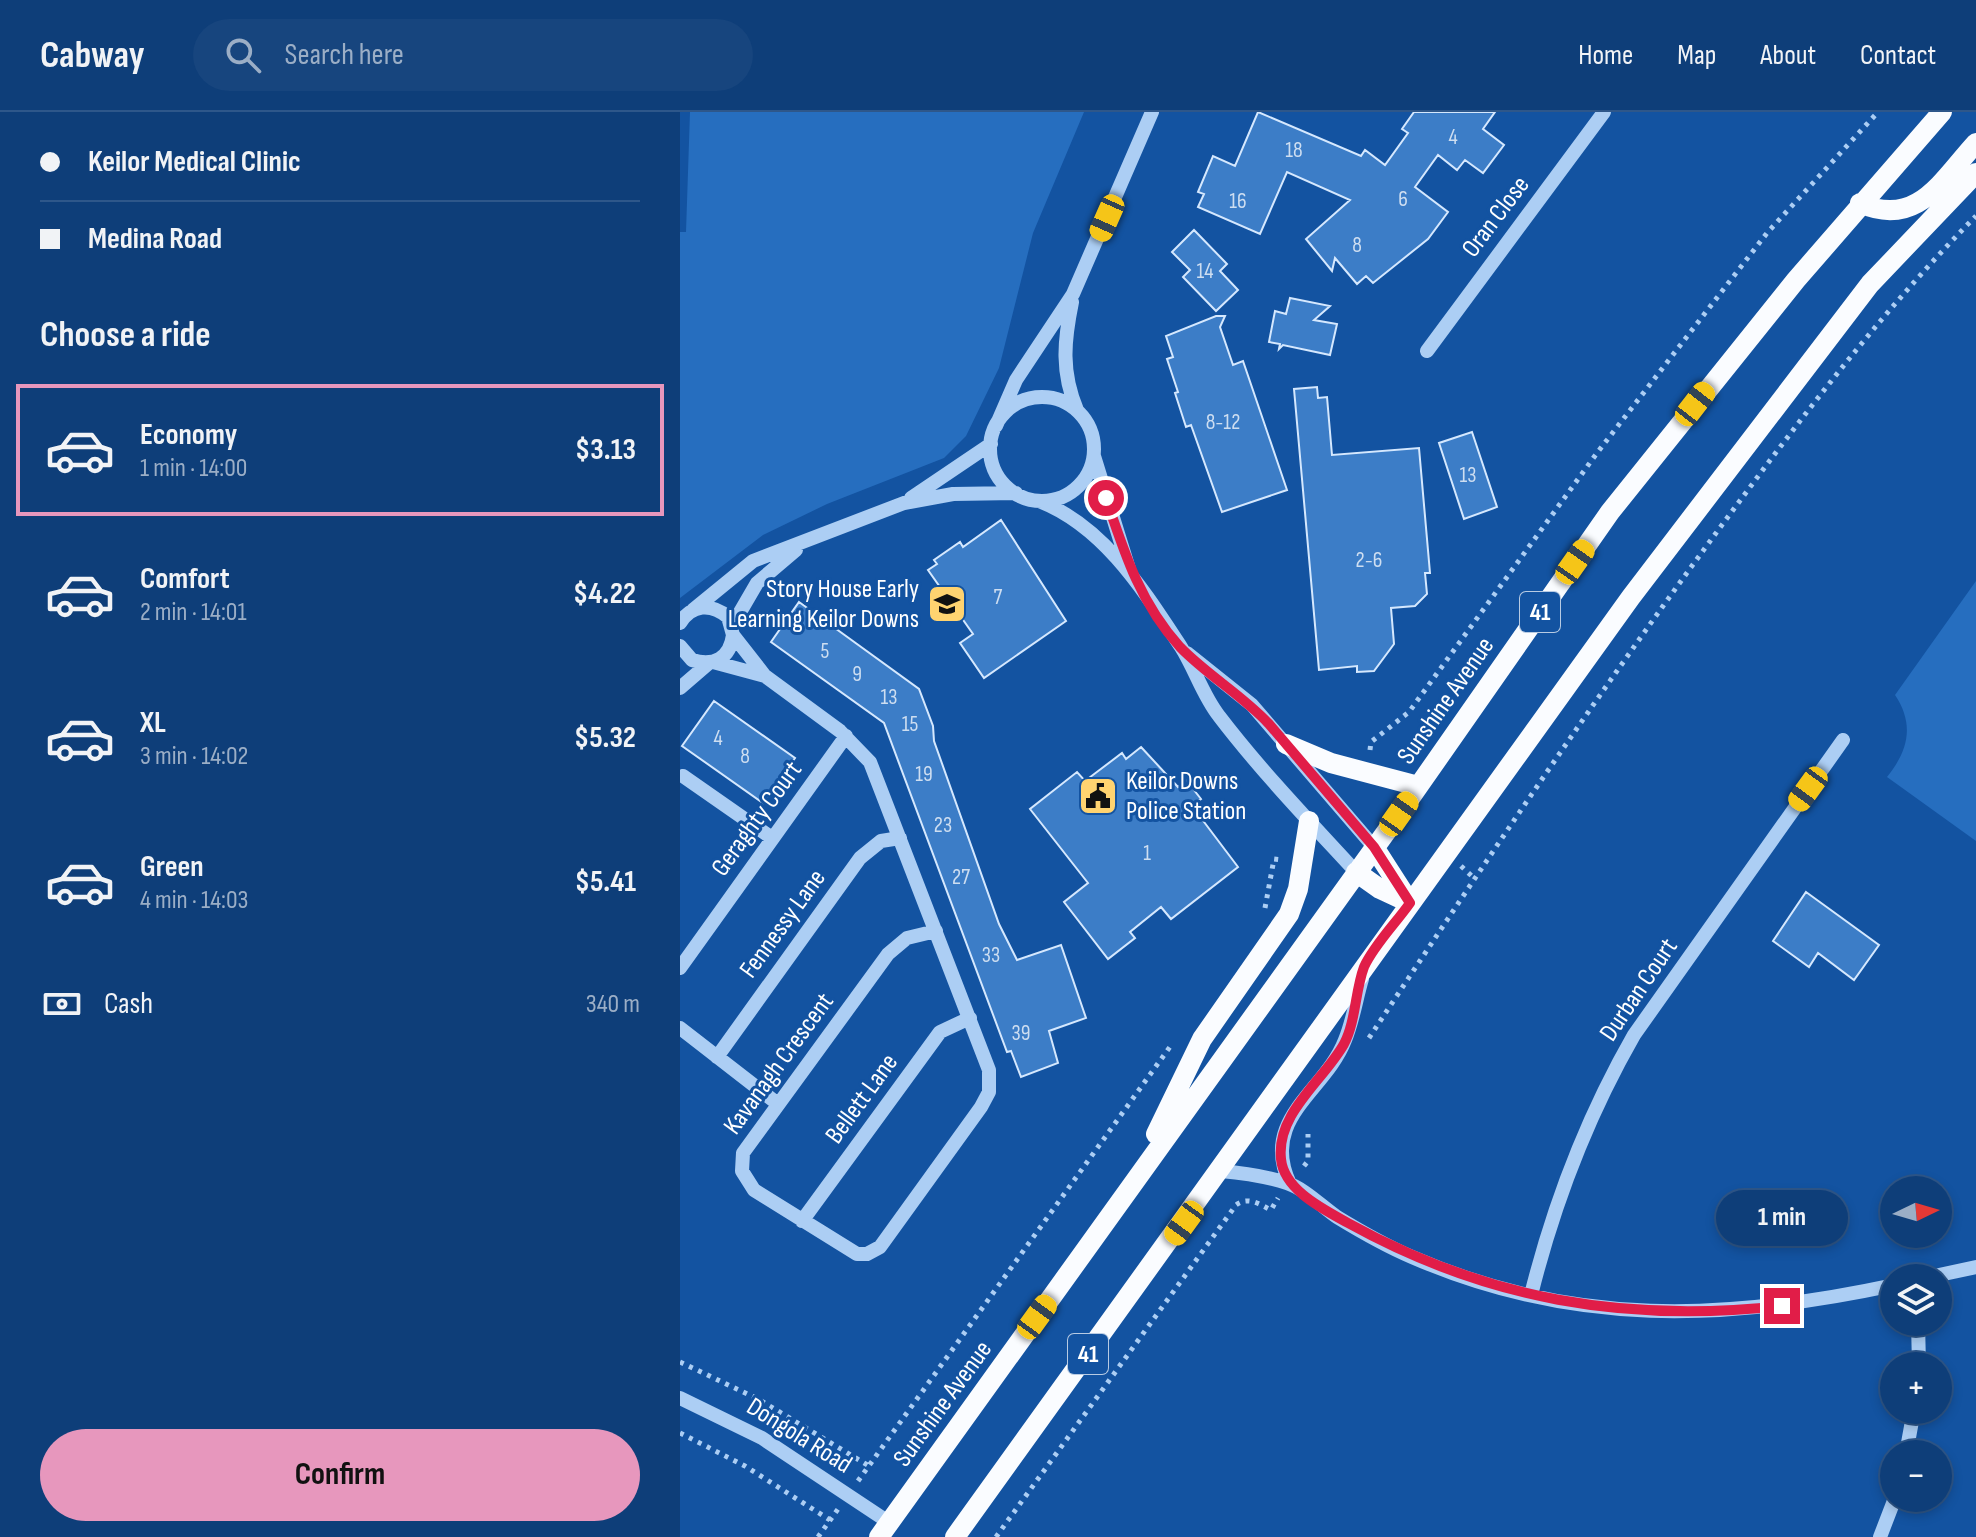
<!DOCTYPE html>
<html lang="en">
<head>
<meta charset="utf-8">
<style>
  body { margin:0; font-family:"Sofia Sans Condensed",sans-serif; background:#17457e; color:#f1f3f6; height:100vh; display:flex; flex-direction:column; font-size:30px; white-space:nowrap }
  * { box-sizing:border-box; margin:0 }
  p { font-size:26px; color:#9baec6 }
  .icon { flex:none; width:44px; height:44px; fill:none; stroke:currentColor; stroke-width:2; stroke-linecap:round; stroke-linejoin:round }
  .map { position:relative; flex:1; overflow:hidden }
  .drawer { display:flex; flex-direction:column; background:#0e3e79; width:680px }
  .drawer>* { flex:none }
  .top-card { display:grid; align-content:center; height:176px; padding:0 40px; background:#0e3e79 }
  .needle { width:52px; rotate:85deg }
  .controls { position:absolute; left:1200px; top:1064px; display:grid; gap:16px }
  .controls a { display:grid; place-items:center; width:72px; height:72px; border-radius:50%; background:#0e3e79; box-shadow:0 4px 12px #0003,0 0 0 2px #2e578a; font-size:40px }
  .end { position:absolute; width:36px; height:36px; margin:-18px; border:10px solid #e11d48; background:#fff; box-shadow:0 0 0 4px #fff }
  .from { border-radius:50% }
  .bubble { position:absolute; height:56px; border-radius:28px; background:#0e3e79; box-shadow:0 4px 12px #0003,0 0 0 2px #2e578a; font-size:26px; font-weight:700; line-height:56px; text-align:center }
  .car { position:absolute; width:24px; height:48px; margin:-24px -12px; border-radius:10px; box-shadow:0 0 6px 2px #0007; background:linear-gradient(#f5c518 24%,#345 0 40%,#f5c518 0 76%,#345 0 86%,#f5c518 0) }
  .top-card b { display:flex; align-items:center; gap:28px; height:76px; font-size:30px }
  .top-card b+b { border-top:2px solid #2e578a }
  .top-card i { width:20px; height:20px; background:#f1f3f6 }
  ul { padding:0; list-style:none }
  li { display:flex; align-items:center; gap:24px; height:132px; margin:0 16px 12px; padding:0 24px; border:4px solid transparent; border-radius:0px }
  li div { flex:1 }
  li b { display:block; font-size:30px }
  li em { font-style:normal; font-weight:700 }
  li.current { border-color:#e797bd }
  li>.icon { width:72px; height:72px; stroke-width:1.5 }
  h2 { padding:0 40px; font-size:36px; line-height:96px }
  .pay { display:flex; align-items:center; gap:20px; height:88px; padding:0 40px; font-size:30px }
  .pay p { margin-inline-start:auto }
  .cta { display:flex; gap:16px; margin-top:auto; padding:16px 40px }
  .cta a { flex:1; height:92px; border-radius:48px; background:#e797bd; color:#111; font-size:32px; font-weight:700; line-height:92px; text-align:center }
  header { display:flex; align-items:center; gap:48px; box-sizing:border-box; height:112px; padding:0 40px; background:#0e3e79; border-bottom:2px solid #2e578a }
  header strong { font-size:38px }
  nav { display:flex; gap:44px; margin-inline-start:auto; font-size:28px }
  .search { width:560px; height:72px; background:#17457e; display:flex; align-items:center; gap:20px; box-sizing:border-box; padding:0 28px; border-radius:44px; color:#9baec6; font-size:30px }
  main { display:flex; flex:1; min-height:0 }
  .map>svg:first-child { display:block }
  .green { fill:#266ebf }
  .building { fill:#3c7dc7; stroke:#d5e8fe; stroke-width:2 }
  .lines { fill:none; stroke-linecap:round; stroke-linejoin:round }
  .path { stroke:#accef4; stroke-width:5; stroke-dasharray:4 6; stroke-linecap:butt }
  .minor { stroke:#accef4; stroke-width:14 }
  .major { stroke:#fafcff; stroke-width:20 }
  .route { stroke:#e11d48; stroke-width:10 }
  .labels { text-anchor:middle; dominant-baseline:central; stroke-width:6; stroke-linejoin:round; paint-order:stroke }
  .number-label { font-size:22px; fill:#cedef1 }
  .shield { fill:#1353a1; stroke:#b8cbe3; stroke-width:2 }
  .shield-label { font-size:24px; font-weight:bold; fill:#fff }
  .street-label { font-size:26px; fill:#fff; stroke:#1353a1 }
  .poi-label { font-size:26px; fill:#fff; stroke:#1353a1; text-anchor:end }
</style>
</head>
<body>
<header>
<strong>Cabway</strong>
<div class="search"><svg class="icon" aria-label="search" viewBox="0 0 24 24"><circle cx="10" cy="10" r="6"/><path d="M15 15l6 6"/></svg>Search here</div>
<nav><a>Home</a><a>Map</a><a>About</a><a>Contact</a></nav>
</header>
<main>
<section class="drawer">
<div class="top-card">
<b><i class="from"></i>Keilor Medical Clinic</b>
<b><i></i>Medina Road</b>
</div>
<h2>Choose a ride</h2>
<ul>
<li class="current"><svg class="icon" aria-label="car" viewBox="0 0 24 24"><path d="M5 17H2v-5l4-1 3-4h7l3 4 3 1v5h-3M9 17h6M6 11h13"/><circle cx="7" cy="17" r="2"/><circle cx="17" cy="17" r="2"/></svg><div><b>Economy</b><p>1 min · 14:00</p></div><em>$3.13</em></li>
<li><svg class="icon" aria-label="car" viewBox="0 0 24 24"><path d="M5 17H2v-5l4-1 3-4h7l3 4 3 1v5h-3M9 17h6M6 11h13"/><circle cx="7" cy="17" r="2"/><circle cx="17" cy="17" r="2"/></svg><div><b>Comfort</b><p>2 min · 14:01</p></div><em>$4.22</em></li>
<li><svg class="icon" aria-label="car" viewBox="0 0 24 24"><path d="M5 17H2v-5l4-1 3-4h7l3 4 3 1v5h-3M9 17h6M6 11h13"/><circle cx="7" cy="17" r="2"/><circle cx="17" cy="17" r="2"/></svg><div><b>XL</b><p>3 min · 14:02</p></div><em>$5.32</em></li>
<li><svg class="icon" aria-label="car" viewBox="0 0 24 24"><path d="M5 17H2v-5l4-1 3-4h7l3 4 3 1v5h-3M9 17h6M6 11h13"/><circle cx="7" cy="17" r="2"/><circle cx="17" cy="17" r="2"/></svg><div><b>Green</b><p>4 min · 14:03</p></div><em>$5.41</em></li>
</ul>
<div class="pay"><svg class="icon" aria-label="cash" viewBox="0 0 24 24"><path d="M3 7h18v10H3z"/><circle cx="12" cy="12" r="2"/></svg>Cash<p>340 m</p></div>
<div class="cta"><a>Confirm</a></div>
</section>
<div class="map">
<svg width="1296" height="1425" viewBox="0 0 1296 1425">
  <rect width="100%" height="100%" fill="#1353a1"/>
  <!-- green -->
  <path class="green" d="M10 0H404L353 121 319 256 286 324 264 346 147 392 83 423 0 486V120H6Z
    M1296 469V729L1207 665C1228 639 1235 613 1215 583Z"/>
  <!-- building -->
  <path class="building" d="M578 0 681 44 685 38 705 53 728 21 722 17 734 0H815L803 17 824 33 803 61 785 48 777 58 758 43 735 75 768 100 748 127 693 171 686 164 677 172 655 146 652 159 626 127 670 88 607 60 580 122 518 95 524 82 518 80 533 44 555 54Z
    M514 118 547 152 540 159 558 178 536 199 503 165 510 158 492 140Z
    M610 186 650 194 634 208 657 212 650 243 603 233 599 237 600 232 589 230 595 199 606 202Z
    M536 204H545L540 215 553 253 563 249 607 378 542 400 511 313 506 315 495 281 498 280 487 247 493 245 486 224Z
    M637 275 638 286 647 285 652 343 739 336 750 461H745L747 482 735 494 711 496 714 532 694 559 677 560V554L639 558 614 277Z
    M792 320 817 395 784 407 759 331Z
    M321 408 386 509 304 566 280 531 293 522 248 458 257 452 254 448 280 430 283 435Z
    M119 490 239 577 253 614 254 629 319 812 337 848 381 833 406 906 369 919 378 951 341 965 331 939 327 940 204 611 91 530Z
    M34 589 115 646 83 691 2 634Z
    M461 635 498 675 506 668 521 687 512 694 558 755 491 807 481 795 450 820 455 826 428 847 384 790 408 771 350 697 397 660 405 669 442 641 446 647Z
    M1126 780 1199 833 1174 868 1138 841 1129 855 1093 829Z"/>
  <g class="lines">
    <!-- path -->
    <path class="path" d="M690 638 691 630 729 600 917 341 1087 121 1198 0
      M781 754 795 767
      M585 796 594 747 603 748
      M689 926C799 759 910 593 1028 432 1111 319 1197 204 1296 104
      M624 1054 628 1049V1022
      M0 1250 78 1287 189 1354
      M0 1321 65 1354 150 1408
      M178 1369 492 932
      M138 1425 158 1397
      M316 1425 556 1093C568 1084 579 1092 591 1098L598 1086"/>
    <!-- minor -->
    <path class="minor" d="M392 190C384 229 381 260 397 298
      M747 239 924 0
      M310 337a52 52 0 1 1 104 0a52 52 0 1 1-104 0Z
      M316 314 336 268 393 182 472 0
      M414 344 449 457
      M231 386 311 332
      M359 389C424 414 464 479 501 535 515 557 523 584 539 604 581 659 630 710 676 760
      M13 498 73 449 224 391 273 382 336 381
      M0 511C12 492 31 491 48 505L53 523C50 546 34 555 12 548L0 534
      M52 514 77 471 116 438
      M53 523 85 564 160 619 190 650 309 958V980L301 995 200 1135 187 1142H177L74 1078 62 1059 63 1041 208 842 227 826 256 819
      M507 541 572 593 694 735
      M33 550 85 564
      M0 576 29 551
      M3 664 92 726
      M0 856 166 624
      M0 916 98 992
      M37 945 180 746 201 729 220 726
      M541 1059C563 1061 585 1064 607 1071 625 1077 641 1094 657 1105 680 1119 706 1134 732 1145 893 1215 1046 1209 1214 1173
      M610 1072C579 1006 645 980 665 928 673 909 676 887 682 867
      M122 1109 260 920 290 906
      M1245 1166 1296 1155
      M851 1183C874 1091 907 1005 954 923L1163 628
      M1238 1210 1239 1254
      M0 1286 82 1326 210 1411
      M1226 1342 1234 1298
      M1200 1425 1215 1386"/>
    <!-- major -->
    <path class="major" d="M1180 91C1237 117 1262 68 1296 31
      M606 632 651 651 738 674
      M694 735 730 791
      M676 760 700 777 730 791
      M476 1022 522 927 609 802 618 777 629 709
      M199 1425 719 702 930 400 1116 168 1262 0
      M275 1425 951 485 1190 172 1296 61"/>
  </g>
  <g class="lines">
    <!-- route -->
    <path class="route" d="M426 386C444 440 460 491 500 535 527 563 562 583 589 612L694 735 730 791C716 811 694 833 684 855 675 879 676 909 664 932 644 968 596 1001 601 1047 604 1078 643 1097 668 1111 807 1188 945 1211 1102 1194"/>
  </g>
  <!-- icons -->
  <defs>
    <symbol id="school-square" viewBox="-11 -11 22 22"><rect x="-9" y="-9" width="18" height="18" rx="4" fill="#ffd370" stroke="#1353a1"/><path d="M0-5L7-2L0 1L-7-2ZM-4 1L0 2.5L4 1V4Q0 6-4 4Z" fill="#111"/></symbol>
    <symbol id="civic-square" viewBox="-11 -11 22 22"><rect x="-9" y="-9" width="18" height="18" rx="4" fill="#ffd370" stroke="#1353a1"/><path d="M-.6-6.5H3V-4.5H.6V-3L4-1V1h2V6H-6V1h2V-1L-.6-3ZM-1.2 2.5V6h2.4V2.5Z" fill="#111"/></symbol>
  </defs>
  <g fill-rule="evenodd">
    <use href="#school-square" x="245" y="470" width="44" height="44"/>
    <use href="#civic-square" x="396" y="662" width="44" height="44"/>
  </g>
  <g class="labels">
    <!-- number labels -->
    <g class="number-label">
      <text x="773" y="25">4</text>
      <text x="614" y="38">18</text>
      <text x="723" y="87">6</text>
      <text x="558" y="89">16</text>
      <text x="677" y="133">8</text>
      <text x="525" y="159">14</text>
      <text x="543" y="310">8-12</text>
      <text x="788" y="363">13</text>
      <text x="689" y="448">2-6</text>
      <text x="318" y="485">7</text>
      <text x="145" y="539">5</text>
      <text x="177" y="562">9</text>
      <text x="209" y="585">13</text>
      <text x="230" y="612">15</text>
      <text x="38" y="626">4</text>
      <text x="65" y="644">8</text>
      <text x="244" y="662">19</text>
      <text x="263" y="713">23</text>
      <text x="467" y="741">1</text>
      <text x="281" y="765">27</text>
      <text x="311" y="843">33</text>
      <text x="341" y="921">39</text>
    </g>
    <!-- shield labels -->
    <g class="shield">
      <rect x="840" y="480" width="40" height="40" rx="6"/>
      <rect x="388" y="1222" width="40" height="40" rx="6"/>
    </g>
    <g class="shield-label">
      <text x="860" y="500">41</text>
      <text x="408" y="1242">41</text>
    </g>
    <!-- street labels -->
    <g class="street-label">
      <text transform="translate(816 105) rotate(-53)">Oran Close</text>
      <text transform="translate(766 589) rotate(-55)">Sunshine Avenue</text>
      <text transform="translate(77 707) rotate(-54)">Geraghty Court</text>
      <text transform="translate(103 812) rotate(-54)">Fennessy Lane</text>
      <text transform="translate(959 878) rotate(-56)">Durban Court</text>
      <text transform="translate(99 952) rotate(-54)">Kavanagh Crescent</text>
      <text transform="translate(182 987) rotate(-54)">Bellett Lane</text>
      <text transform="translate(263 1292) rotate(-54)">Sunshine Avenue</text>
      <text transform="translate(119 1324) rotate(32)">Dongola Road</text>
    </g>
    <!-- poi labels -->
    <g class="poi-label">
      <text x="239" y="477">Story House Early<tspan x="239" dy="30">Learning Keilor Downs</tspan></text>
      <text x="446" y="669" text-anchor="start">Keilor Downs<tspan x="446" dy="30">Police Station</tspan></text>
    </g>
  </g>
</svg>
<div class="controls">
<a><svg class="needle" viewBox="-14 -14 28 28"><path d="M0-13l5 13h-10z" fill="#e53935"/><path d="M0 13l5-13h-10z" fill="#9baec6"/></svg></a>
<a><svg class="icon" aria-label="layers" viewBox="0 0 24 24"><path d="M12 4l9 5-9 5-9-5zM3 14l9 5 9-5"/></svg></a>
<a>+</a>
<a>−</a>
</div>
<i class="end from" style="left:426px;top:386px"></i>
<i class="end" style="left:1102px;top:1194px"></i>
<div class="bubble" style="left:1036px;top:1078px;width:132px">1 min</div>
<i class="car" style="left:427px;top:106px;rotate:204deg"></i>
<i class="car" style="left:1015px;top:292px;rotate:38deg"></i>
<i class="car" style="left:895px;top:450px;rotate:35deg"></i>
<i class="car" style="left:1128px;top:677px;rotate:216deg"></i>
<i class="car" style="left:719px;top:702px;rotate:35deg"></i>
<i class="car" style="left:504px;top:1111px;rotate:216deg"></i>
<i class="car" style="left:357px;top:1205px;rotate:36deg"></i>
</div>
</main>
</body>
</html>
